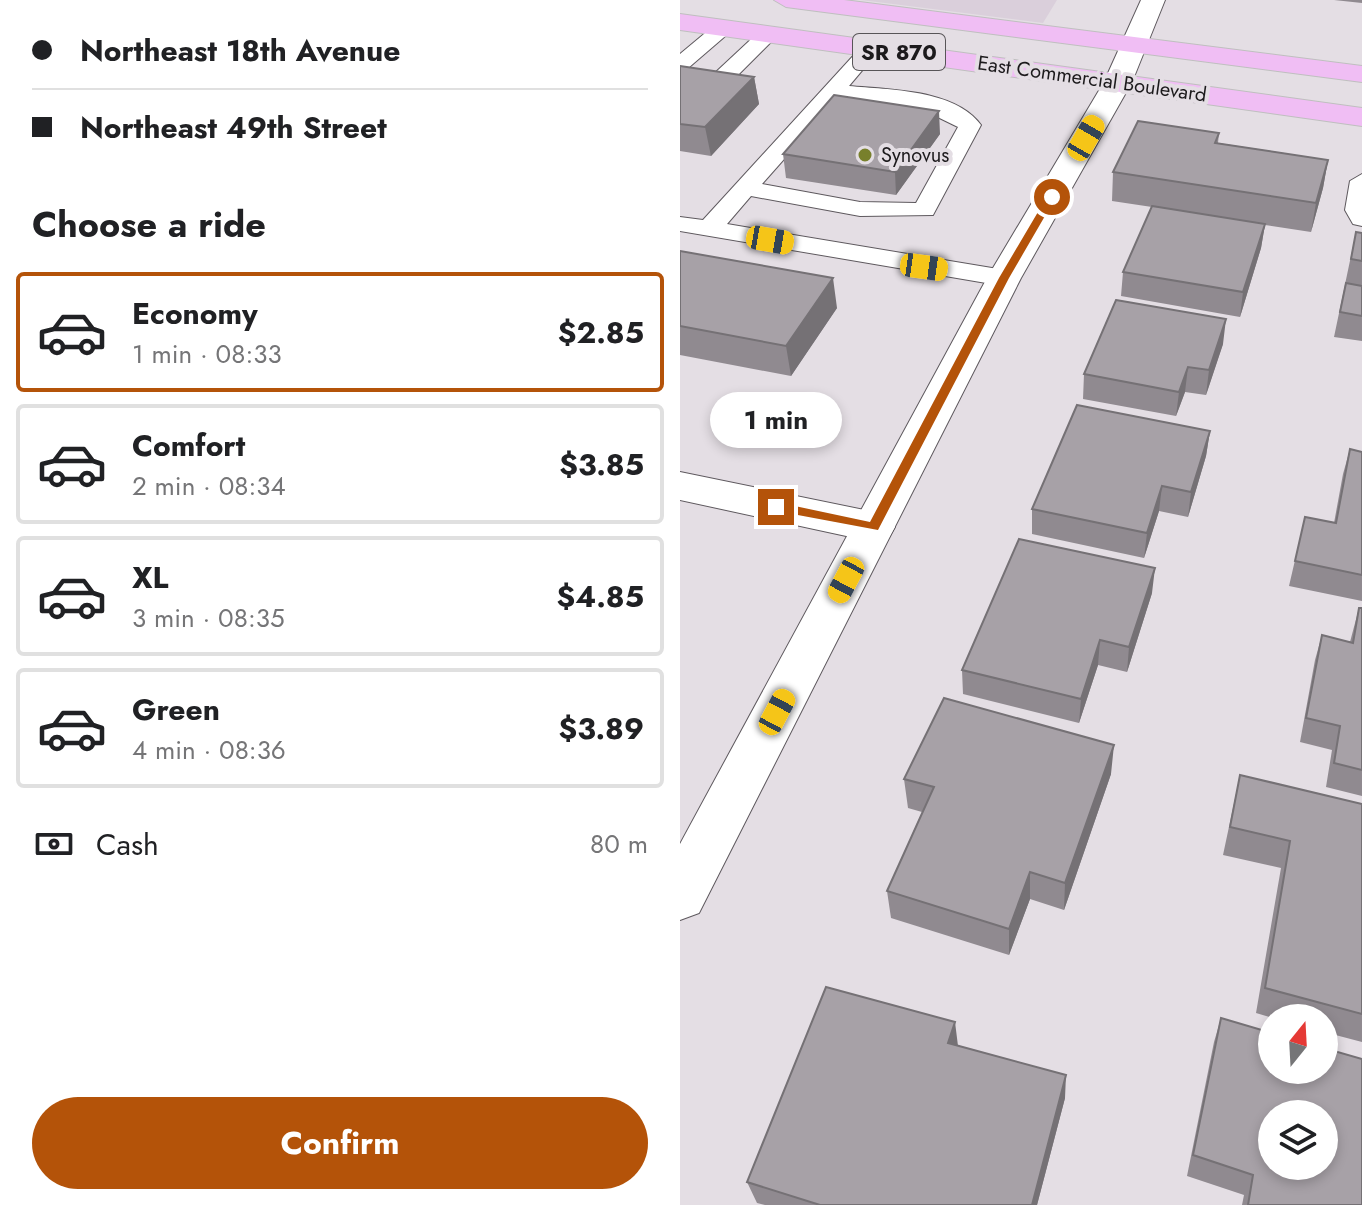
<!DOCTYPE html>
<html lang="en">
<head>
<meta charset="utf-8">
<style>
  body { margin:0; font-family:Jost,sans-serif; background:#f6f6f6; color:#202124; height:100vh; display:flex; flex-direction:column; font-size:30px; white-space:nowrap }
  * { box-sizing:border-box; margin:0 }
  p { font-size:26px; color:#757577 }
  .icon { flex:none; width:44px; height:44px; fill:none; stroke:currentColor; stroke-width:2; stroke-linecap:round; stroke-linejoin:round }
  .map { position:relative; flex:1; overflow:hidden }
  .panel { display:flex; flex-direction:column; background:#fff; width:680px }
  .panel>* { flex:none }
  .guide { display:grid; align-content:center; height:176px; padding:0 32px; background:#fff }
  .needle { width:52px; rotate:18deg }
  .buttons { position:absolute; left:578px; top:1004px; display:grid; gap:16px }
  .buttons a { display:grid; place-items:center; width:80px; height:80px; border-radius:50%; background:#fff; box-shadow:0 4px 12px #0003; font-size:40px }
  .end { position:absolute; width:36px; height:36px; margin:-18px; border:10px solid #b45309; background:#fff; box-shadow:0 0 0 4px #fff }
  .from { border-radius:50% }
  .bubble { position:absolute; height:56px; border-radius:28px; background:#fff; box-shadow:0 4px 12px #0003; font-size:26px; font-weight:700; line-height:56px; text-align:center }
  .car { position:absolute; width:24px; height:48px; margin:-24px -12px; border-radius:10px; box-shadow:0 0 6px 2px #0007; background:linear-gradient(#f5c518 24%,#345 0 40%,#f5c518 0 76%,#345 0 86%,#f5c518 0) }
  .guide b { display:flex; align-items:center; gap:28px; height:76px; font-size:30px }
  .guide b+b { border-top:2px solid #e0e0e0 }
  .guide i { width:20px; height:20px; background:#202124 }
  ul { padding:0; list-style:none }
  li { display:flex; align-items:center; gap:24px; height:120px; margin:0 16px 12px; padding:0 16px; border:4px solid #e0e0e0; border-radius:8px }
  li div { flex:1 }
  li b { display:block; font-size:30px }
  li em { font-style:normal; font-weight:700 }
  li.current { border-color:#b45309 }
  li>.icon { width:72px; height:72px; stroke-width:1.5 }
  h2 { padding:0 32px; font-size:36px; line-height:96px }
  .pay { display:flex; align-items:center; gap:20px; height:88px; padding:0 32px; font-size:30px }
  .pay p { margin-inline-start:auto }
  .primary-button { display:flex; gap:16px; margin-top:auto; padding:16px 32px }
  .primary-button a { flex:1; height:92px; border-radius:48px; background:#b45309; color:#fff; font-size:32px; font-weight:700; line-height:92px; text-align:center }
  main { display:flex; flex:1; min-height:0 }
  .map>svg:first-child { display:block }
  .built { fill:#dacfdb }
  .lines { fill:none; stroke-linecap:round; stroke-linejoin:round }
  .service-casing { stroke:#5e595e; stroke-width:2 }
  .minor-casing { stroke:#5e595e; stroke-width:2 }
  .tertiary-casing { stroke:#5e595e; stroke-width:2 }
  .primary-casing { stroke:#bfbfbf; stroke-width:2 }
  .service { fill:#fff; fill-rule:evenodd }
  .minor { fill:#fff; fill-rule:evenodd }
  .tertiary { fill:#fff; fill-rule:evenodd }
  .primary { fill:#f0bef4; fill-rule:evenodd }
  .wall { fill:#908a90 }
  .shaded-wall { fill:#757175 }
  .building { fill:#a7a1a7; stroke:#757175; stroke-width:2; fill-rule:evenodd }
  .route { fill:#b45309 }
  .poi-dot { fill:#78802c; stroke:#e4dee4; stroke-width:3 }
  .labels { text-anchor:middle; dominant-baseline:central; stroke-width:8; stroke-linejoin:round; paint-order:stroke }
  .far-street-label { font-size:20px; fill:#1c1a1c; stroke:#e4dee4 }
  .far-poi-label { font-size:20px; fill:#1c1a1c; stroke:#e4dee4; text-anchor:start }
  .shield { fill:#e4dee4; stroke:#585558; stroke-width:2 }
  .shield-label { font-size:22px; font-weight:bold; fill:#1c1a1c }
</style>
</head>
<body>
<main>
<section class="panel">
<div class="guide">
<b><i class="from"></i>Northeast 18th Avenue</b>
<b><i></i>Northeast 49th Street</b>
</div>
<h2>Choose a ride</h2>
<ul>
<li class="current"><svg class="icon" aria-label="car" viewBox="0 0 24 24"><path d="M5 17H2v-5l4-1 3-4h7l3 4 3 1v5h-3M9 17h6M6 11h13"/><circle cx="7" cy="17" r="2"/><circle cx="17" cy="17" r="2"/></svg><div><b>Economy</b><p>1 min · 08:33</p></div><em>$2.85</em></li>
<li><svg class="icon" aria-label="car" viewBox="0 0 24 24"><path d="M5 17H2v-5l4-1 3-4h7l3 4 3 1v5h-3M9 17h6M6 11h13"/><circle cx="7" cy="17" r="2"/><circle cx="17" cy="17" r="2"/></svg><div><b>Comfort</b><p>2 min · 08:34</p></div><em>$3.85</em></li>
<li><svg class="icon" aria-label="car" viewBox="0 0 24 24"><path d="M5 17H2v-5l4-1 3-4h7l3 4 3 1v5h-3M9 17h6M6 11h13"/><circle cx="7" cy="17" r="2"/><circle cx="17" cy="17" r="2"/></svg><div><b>XL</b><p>3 min · 08:35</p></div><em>$4.85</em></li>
<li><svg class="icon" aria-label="car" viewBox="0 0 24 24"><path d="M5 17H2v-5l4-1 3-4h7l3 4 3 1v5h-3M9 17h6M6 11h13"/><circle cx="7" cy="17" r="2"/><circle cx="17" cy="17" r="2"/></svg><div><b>Green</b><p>4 min · 08:36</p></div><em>$3.89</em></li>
</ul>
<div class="pay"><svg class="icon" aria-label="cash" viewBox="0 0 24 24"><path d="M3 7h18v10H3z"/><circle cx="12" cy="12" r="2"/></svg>Cash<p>80 m</p></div>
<div class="primary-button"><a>Confirm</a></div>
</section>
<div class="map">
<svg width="682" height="1205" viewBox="0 0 682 1205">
  <rect width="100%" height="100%" fill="#e4dee4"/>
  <!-- built -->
  <path class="built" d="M181 0H377L363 23Z"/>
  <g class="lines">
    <defs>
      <path id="service" d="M43 22 50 24 53 28 50 32 7 69 0 71V54L36 24Z
        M88 28 95 30 98 34 95 38 38 95H22L19 90 22 85 81 30Z
        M191 42 201 48 169 86C209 90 275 89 301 125L253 215 180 216 71 196 47 224 324 270 337 278 333 284 324 286 0 231V217L23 220 184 44ZM159 97 239 108 278 127 236 203 180 202 82 184Z
        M682 174V226L673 224 665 210 670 181Z"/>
      <path id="minor" d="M0 472 194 512 209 517 215 527 209 537 194 542 0 500Z"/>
      <path id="tertiary" d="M461 0H485L452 82 341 278 19 913 0 920V844L307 278 424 82Z"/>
      <path id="primary" d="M94 0H164L682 66V82L106 7Z
        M0 14 682 108V126L0 30Z"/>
    </defs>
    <!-- service casing -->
    <use href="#service" class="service-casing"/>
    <!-- minor casing -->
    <use href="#minor" class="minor-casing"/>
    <!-- tertiary casing -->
    <use href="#tertiary" class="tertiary-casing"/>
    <!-- primary casing -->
    <use href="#primary" class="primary-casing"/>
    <!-- service -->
    <use href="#service" class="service"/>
    <!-- minor -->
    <use href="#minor" class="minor"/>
    <!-- tertiary -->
    <use href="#tertiary" class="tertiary"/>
    <!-- primary -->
    <use href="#primary" class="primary"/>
  </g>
  <!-- wall -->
  <path class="wall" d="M654 0H682V3Z
    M0 66 74 77 79 104 31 156 0 151Z
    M539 133 538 143 648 160 643 188 631 232 585 225 581 248 560 317 441 296 443 272 472 207 432 201 433 172Z
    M260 134 216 195 106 178 103 154Z
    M676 232 682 233V341L654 337Z
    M0 251 157 308 111 376 0 355Z
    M543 344 526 395 505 392 496 416 403 399 404 374Z
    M530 431 526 456 508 517 479 511 464 558 352 534V509Z
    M670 449 682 452V601L609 586 625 517 654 523 663 474Z
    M472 593 447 672 418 665 399 723 283 694 282 670Z
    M679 608H682V796L646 787 652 750 620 742 635 660 642 635 670 642Z
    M431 774 384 910 350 899 329 955 211 918 207 891 242 812 228 808 224 779Z
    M560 775 682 804V1042L644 1032V1018H593L576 1013 601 868 543 855Z
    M541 1018 682 1205H562L564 1195 507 1176 534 1042Z
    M278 1045 385 1098 357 1205H85L77 1203 67 1182Z"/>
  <!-- shaded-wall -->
  <path class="shaded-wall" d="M74 77 79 104 31 156 25 127Z
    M259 111 260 134 216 195 215 172Z
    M648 160 643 188 631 232 636 203Z
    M585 224 581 248 560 317 563 292Z
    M153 278 157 308 111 376 106 346Z
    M546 319 543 344 526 395 529 370Z
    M508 367 505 392 496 416 499 392Z
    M530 431 526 456 508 517 511 492Z
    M482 486 479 511 464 558 467 533Z
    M475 568 472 593 447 672 449 647Z
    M420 640 418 665 399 723 401 699Z
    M434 745 431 774 384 910 385 883Z
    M350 872V899L329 955V929Z
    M275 1022 278 1046 268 1043Z
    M386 1075 385 1098 357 1205H352Z"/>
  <!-- building -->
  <path class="building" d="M0 66 74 77 25 127 0 124Z
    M154 95 259 111 215 172 103 154Z
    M458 121 539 133 535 143 648 160 636 203 433 172Z
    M472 206 585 224 563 292 443 272Z
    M676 232 682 233V261L671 259Z
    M0 251 153 278 106 346 0 326Z
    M666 283 682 286V316L660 312Z
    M436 300 546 319 529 370 508 367 499 392 404 374Z
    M397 405 530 431 511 492 482 486 467 533 352 509Z
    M670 449 682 452V575L615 561 625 517 656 523Z
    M339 539 475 568 449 647 420 640 401 699 282 670Z
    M679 608H682V770L654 763 660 726 626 718 642 635 673 643Z
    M264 698 434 745 385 883 350 872 329 929 207 891 254 787 224 779Z
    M560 775 682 804V1014L585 988 610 841 550 827Z
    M146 987 275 1022 268 1043 386 1075 352 1205H140L67 1182Z
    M541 1018 592 1033V1070H644V1048L682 1059V1205H568L573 1175 513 1155ZM592 1114H644V1166H592Z"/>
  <!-- route -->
  <path class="route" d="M368 195 376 197 329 278 198 530 91 510V504L96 502 190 522 319 278Z"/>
  <!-- markers -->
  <circle class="poi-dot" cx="185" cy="155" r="8"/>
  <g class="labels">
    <!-- far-street labels -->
    <g class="far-street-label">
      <text transform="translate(412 79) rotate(8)">East Commercial Boulevard</text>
    </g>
    <!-- far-poi labels -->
    <g class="far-poi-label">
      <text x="201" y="155">Synovus</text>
    </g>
    <!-- shield labels -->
    <rect class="shield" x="173" y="34" width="92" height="36" rx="6"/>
    <g class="shield-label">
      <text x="219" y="52">SR 870</text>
    </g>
  </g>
</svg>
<div class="buttons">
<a><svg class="needle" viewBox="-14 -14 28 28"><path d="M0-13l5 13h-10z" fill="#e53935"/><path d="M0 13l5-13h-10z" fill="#757577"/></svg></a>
<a><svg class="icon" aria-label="layers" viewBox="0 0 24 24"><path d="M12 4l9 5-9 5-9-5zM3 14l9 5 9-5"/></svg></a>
</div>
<i class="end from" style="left:372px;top:197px"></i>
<i class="end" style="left:96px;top:507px"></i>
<div class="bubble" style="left:30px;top:392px;width:132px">1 min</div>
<i class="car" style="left:406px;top:138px;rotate:30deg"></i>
<i class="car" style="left:90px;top:240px;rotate:100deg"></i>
<i class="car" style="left:244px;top:267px;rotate:98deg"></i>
<i class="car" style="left:166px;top:580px;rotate:208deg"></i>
<i class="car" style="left:97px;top:712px;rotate:28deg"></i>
</div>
</main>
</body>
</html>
